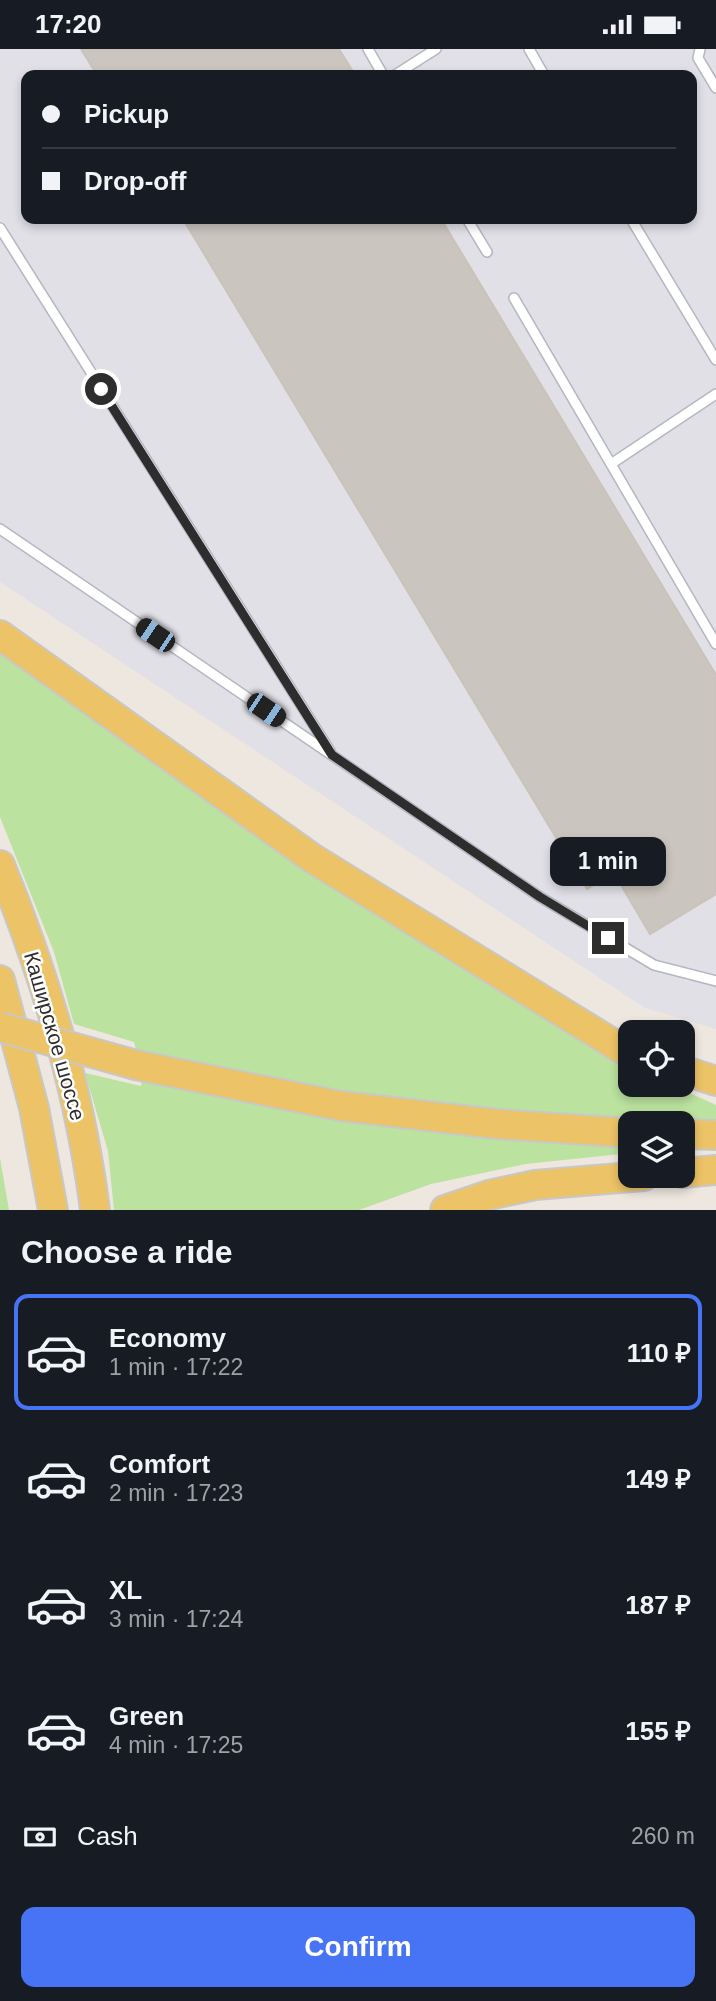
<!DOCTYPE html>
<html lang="en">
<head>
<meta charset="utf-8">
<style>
  body { margin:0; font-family:Helvetica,sans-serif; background:#20242c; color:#f1f3f6; height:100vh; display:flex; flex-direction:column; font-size:26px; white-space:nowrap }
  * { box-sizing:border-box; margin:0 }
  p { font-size:23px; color:#9ea1a6 }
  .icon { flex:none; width:38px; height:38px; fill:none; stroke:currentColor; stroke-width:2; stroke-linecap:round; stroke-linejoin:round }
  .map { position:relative; height:1161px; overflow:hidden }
  .panel { display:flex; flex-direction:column; background:#171b24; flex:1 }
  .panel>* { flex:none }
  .top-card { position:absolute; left:21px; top:21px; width:676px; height:154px; border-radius:14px; box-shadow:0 4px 10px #0003; display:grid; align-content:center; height:154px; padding:0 21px; background:#171b24 }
  .buttons { position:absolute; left:618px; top:971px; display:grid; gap:14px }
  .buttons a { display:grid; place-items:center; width:77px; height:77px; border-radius:14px; background:#171b24; box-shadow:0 4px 10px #0003; font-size:35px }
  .end { position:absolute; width:32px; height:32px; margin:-16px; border:9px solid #2d2d2d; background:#fff; box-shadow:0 0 0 4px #fff }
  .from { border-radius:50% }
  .bubble { position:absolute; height:49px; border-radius:14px; background:#171b24; box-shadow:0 4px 10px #0003; font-size:23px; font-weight:700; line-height:49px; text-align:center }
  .car { position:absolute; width:21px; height:42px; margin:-21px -10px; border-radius:9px; box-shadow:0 0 5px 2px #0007; background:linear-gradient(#222 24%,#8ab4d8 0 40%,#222 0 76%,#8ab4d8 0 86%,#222 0) }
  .top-card b { display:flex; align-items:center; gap:24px; height:66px; font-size:26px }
  .top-card b+b { border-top:2px solid #363941 }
  .top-card i { width:18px; height:18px; background:#f1f3f6 }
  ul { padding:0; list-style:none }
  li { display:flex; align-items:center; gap:21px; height:116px; margin:0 14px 10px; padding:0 7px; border:4px solid transparent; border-radius:14px }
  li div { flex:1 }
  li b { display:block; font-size:26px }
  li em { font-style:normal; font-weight:700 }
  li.active { border-color:#4774f4 }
  li>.icon { width:63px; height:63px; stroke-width:1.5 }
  h2 { padding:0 21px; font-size:32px; line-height:84px }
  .pay { display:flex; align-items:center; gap:18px; height:77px; padding:0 21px; font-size:26px }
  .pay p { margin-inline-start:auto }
  .action { display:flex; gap:14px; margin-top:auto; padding:14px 21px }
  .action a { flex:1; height:80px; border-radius:14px; background:#4774f4; color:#fff; font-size:28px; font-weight:700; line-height:80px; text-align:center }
  .status { display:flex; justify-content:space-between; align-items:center; height:49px; padding:0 35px; background:#171b24; direction:ltr }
  .status svg { height:19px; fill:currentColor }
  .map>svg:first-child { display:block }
  .industrial { fill:#e1e0e7; fill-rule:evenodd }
  .green { fill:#bbe29f }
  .building { fill:#cac5be; stroke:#c9c3b9; stroke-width:2 }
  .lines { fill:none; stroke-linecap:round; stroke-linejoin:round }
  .service-casing { stroke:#b3b7c0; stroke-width:12 }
  .primary-casing { stroke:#c8c8c8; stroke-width:32 }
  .service { stroke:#fff; stroke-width:9 }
  .primary { stroke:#ecc366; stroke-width:28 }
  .primary-bridge-casing { stroke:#c8c8c8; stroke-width:32; stroke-linecap:butt }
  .primary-bridge { stroke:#ecc366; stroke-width:28 }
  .route { stroke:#2d2d2d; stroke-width:9 }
  .labels { text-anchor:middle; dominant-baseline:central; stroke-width:5; stroke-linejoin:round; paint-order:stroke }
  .street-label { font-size:21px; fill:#2d2d2d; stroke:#fff }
</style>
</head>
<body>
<div class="status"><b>17:20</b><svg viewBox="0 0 49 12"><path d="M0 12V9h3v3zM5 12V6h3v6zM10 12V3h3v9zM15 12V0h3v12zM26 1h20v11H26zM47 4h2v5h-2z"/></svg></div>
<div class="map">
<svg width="716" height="1161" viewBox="0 0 716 1161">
  <rect width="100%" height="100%" fill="#eee7e0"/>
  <!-- industrial -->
  <path class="industrial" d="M0 0H716V980L645 959 0 533ZM26 26H691V170H26Z"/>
  <!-- green -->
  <path class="green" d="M0 603 312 820 630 1017V1036H672L716 1056V1071L605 1070 502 1062 341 1043 136 1001 134 993 74 975 54 903 0 768Z
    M85 1024 141 1037 142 1028 340 1072 494 1087 630 1095V1104L526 1115 431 1135 359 1161H114L108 1102Z
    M0 1109 9 1161H0Z"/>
  <!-- building -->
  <path class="building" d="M81 0H339L355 26H97Z
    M183 170H441L716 626V845L650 885 614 824 587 840Z"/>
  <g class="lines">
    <defs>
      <path id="service" d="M368 0 383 26
        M529 0 544 26
        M700 0 698 9 716 39
        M395 26 436 0
        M467 170 487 203
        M631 170 716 311
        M0 179 330 702
        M514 249 716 595
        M611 415 716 345
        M0 480 540 848 654 916 716 932"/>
      <path id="primary" d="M0 586 312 809 630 1005
        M0 816C45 926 80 1043 95 1161
        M0 931 34 1059 53 1161
        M136 1016 341 1057 497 1075 630 1084
        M682 1021 716 1032
        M682 1085 716 1086
        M682 1124 716 1121
        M445 1161 489 1146 535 1136 644 1127"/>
    </defs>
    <!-- service casing -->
    <use href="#service" class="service-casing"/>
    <!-- primary casing -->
    <use href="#primary" class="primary-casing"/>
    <!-- service -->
    <use href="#service" class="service"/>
    <!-- primary -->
    <use href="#primary" class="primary"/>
    <defs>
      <path id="primary-bridge" d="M0 978 136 1016"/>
    </defs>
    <!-- primary-bridge casing -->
    <use href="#primary-bridge" class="primary-bridge-casing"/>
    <!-- primary-bridge -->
    <use href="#primary-bridge" class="primary-bridge"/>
  </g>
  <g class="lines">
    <!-- route -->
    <path class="route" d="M101 340 332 706 540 848 608 889"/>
  </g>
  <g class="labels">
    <!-- street labels -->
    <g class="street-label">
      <text transform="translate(55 987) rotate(74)">Каширское шоссе</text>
    </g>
  </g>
</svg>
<div class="buttons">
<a><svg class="icon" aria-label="locate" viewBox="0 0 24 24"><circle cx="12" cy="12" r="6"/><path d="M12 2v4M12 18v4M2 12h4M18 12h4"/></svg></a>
<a><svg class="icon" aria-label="layers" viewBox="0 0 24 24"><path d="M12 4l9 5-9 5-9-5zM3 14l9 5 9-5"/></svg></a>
</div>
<i class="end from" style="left:101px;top:340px"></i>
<i class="end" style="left:608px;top:889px"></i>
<div class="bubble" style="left:550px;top:788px;width:116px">1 min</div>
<i class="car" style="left:155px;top:586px;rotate:304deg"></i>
<i class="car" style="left:266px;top:661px;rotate:124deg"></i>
<div class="top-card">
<b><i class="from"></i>Pickup</b>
<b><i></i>Drop-off</b>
</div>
</div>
<section class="panel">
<h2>Choose a ride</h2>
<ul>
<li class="active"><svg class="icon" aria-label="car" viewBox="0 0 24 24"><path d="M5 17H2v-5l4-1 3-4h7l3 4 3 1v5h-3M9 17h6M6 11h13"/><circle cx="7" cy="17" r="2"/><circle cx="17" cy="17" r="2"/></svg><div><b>Economy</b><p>1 min · 17:22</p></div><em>110 ₽</em></li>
<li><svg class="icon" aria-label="car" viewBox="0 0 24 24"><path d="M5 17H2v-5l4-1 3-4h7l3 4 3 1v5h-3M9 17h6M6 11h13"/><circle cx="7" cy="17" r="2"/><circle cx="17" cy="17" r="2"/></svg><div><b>Comfort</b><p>2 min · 17:23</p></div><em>149 ₽</em></li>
<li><svg class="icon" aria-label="car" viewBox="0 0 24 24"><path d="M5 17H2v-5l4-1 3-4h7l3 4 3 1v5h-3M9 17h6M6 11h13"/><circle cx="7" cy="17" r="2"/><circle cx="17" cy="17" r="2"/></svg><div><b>XL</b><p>3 min · 17:24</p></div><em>187 ₽</em></li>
<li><svg class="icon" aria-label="car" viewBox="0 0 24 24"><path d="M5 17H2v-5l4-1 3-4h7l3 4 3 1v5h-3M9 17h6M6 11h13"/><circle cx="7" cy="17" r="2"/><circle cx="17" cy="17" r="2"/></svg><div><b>Green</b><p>4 min · 17:25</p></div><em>155 ₽</em></li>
</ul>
<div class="pay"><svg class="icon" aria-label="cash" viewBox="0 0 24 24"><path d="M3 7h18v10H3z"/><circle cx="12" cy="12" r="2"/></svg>Cash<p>260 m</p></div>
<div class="action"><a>Confirm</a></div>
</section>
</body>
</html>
